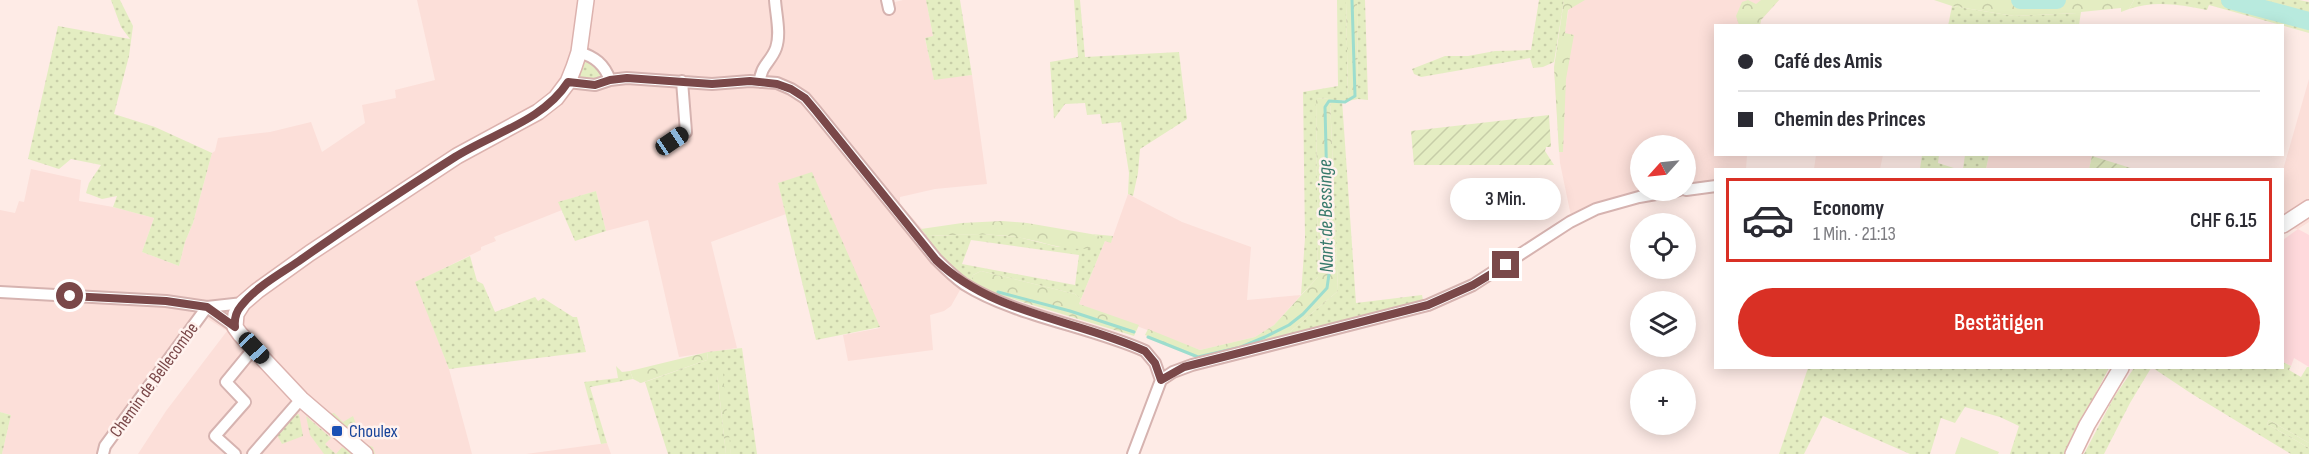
<!DOCTYPE html>
<html lang="de">
<head>
<meta charset="utf-8">
<style>
  body { margin:0; font-family:"Sofia Sans Condensed",sans-serif; background:#f7f7f7; color:#2b2b33; height:100vh; display:flex; flex-direction:column; font-size:22px; white-space:nowrap }
  * { box-sizing:border-box; margin:0 }
  p { font-size:20px; color:#7c7c81 }
  .icon { flex:none; width:33px; height:33px; fill:none; stroke:currentColor; stroke-width:2; stroke-linecap:round; stroke-linejoin:round }
  .map { position:relative; flex:1; overflow:hidden }
  .details { position:absolute; left:1714px; top:168px; width:570px; height:201px; display:flex; flex-direction:column; background:#fff; border-radius:0px; box-shadow:0 3px 15px #0003 }
  .details>* { flex:none }
  .hud { position:absolute; left:1714px; top:24px; width:570px; height:132px; border-radius:0px; box-shadow:0 3px 15px #0003; display:grid; align-content:center; height:132px; padding:0 24px; background:#fff }
  .needle { width:39px; rotate:243deg }
  .controls { position:absolute; left:1630px; top:135px; display:grid; gap:12px }
  .controls a { display:grid; place-items:center; width:66px; height:66px; border-radius:50%; background:#fff; box-shadow:0 3px 15px #0003; font-size:30px }
  .end { position:absolute; width:27px; height:27px; margin:-14px; border:8px solid #7a4849; background:#fff; box-shadow:0 0 0 3px #fff }
  .from { border-radius:50% }
  .bubble { position:absolute; height:42px; border-radius:21px; background:#fff; box-shadow:0 3px 15px #0003; font-size:20px; font-weight:600; line-height:42px; text-align:center }
  .car { position:absolute; width:18px; height:36px; margin:-18px -9px; border-radius:8px; box-shadow:0 0 4px 2px #0007; background:linear-gradient(#222 24%,#8ab4d8 0 40%,#222 0 76%,#8ab4d8 0 86%,#222 0) }
  .hud b { display:flex; align-items:center; gap:21px; height:57px; font-size:22px }
  .hud b+b { border-top:2px solid #e1e1e2 }
  .hud i { width:15px; height:15px; background:#2b2b33 }
  ul { padding:10px 0 0; list-style:none }
  li { display:flex; align-items:center; gap:18px; height:84px; margin:0 12px 9px; padding:0 12px; border:3px solid #e1e1e2; border-radius:0px }
  li div { flex:1 }
  li b { display:block; font-size:22px }
  li em { font-style:normal; font-weight:600 }
  li.current { border-color:#d93025 }
  li>.icon { width:54px; height:54px; stroke-width:1.5 }
  .primary-button { display:flex; gap:12px; margin-top:auto; padding:12px 24px }
  .primary-button a { flex:1; height:69px; border-radius:36px; background:#d93025; color:#fff; font-size:24px; font-weight:600; line-height:69px; text-align:center }
  .map>svg:first-child { display:block }
  .residential { fill:#fcdfd9 }
  .commercial { fill:#ffd9dc }
  .grass { fill:url(#grass-dots); fill-rule:evenodd }
  .forest { fill:url(#forest-crowns) }
  .garden { fill:url(#garden-furrows) }
  .pitch { fill:#e4edc2 }
  .lines { fill:none; stroke-linecap:round; stroke-linejoin:round }
  .stream { stroke:#9dddce; stroke-width:3 }
  .river { stroke:#b8eade; stroke-width:18 }
  .street-casing { stroke:#d6b3b0; stroke-width:14 }
  .secondary-casing { stroke:#dcb2ae; stroke-width:18 }
  .street { stroke:#fff; stroke-width:10 }
  .secondary { stroke:#fff; stroke-width:15 }
  .route { stroke:#7a4849; stroke-width:8 }
  .transit-dot { fill:#1a4fb4; stroke:#fff2ee; stroke-width:2 }
  .labels { text-anchor:middle; dominant-baseline:central; stroke-width:5; stroke-linejoin:round; paint-order:stroke }
  .street-label { font-size:18px; fill:#7a4849; stroke:#fff2ee }
  .transit-label { font-size:18px; fill:#164399; stroke:#fff2ee; text-anchor:start }
  .water-label { font-size:20px; font-style:italic; fill:#37796b; stroke:#fff2ee }
</style>
</head>
<body>
<div class="map">
<svg width="2309" height="454" viewBox="0 0 2309 454">
  <defs>
    <pattern id="grass-dots" width="8" height="8" patternUnits="userSpaceOnUse" patternTransform="scale(1.5)"><rect width="8" height="8" fill="#e4edc2"/><path d="M2 2h.1M6 6h.1" fill="none" stroke="#c7cda8" stroke-width="1.8" stroke-linecap="round"/></pattern>
    <pattern id="forest-crowns" width="20" height="18" patternUnits="userSpaceOnUse" patternTransform="scale(1.5)"><rect width="20" height="18" fill="#e4edc2"/><path d="M2 6a3 3 0 1 1 6 0M12 15a3 3 0 1 1 6 0" fill="none" stroke="#c7cda8"/></pattern>
    <pattern id="garden-furrows" width="10" height="10" patternUnits="userSpaceOnUse" patternTransform="scale(1.5)"><rect width="10" height="10" fill="#e4edc2"/><path d="M-1 1l2-2M0 10L10 0M9 11l2-2" fill="none" stroke="#c7cda8"/></pattern>
  </defs>
  <rect width="100%" height="100%" fill="#feebe6"/>
  <!-- residential -->
  <path class="residential" d="M417 0H890L891 3 903 0H926L933 36 925 39 934 79 972 75 987 184 935 189 900 197V204L964 276V283L951 306 944 311 930 315 933 350 848 361 843 335 880 328 778 183 786 214 711 242 737 348 679 357 648 220 606 231 596 191 559 202 562 210 494 237 496 241 481 247V250L416 282 449 369 472 454H138L166 411 227 331 203 316 105 454H2L11 415 0 412V210L15 213 19 201 24 202 31 169 81 180 79 201 113 207 154 218 142 252 179 266 185 242 193 223 212 153 215 151 218 138 270 132 311 122 322 152 365 123 362 105 396 98 395 90 435 80Z
    M1570 0H1779L1761 20 1760 25 1716 26V154L1747 155 1746 169 1716 170V182L1686 185V146H1641V190L1647 191 1605 201 1571 216 1560 163 1554 67 1559 70Z
    M2309 79V222L2298 229 2283 228V170Z
    M2045 154 2092 155 2089 169 1986 170 1989 155Z
    M1816 155V154L1883 155 1880 169H1814Z
    M1128 194 1182 222 1251 247 1247 300 1301 295 1274 325 1255 337 1200 350 1079 304 1105 241 1111 242Z
    M607 443 611 454H526Z"/>
  <!-- commercial -->
  <path class="commercial" d="M2298 229 2309 235V367L2294 358 2291 366 2283 362V240Z"/>
  <!-- grass -->
  <path class="grass" d="M111 0H120L133 26 129 56 114 114 155 127 212 153 193 223 185 242 179 266 142 252 154 218 113 207 117 196 102 199 86 193 89 183 101 165 71 159 59 169 28 159 58 26 130 39 121 27Z
    M926 0H960L972 75 934 80 925 38 933 36Z
    M1074 0H1080L1085 57 1179 52 1187 119 1140 149 1138 173 1133 196 1128 194 1129 173 1121 122 1102 124 1100 114 1087 115 1085 103 1065 104 1054 119 1050 62 1078 57Z
    M1337 0H1346L1348 101 1342 100 1356 303 1422 295 1423 300 1285 336 1338 291 1330 98 1316 99 1318 277 1301 295 1305 238 1303 92 1338 86Z
    M1357 0H1365L1368 100 1358 99Z
    M1539 0H1564L1554 62 1543 67 1533 68 1530 58 1421 77 1414 74 1412 69 1445 56H1468L1495 51 1531 50Z
    M2134 0H2299L2309 2V33L2209 5 2207 10C2181 5 2155 0 2129 9Z
    M1952 6 2014 16 2077 13 2075 25 1948 26Z
    M590 60 602 71 599 80 579 78 577 74 582 64Z
    M1922 155H1939L1938 163 1957 169H1920Z
    M1965 155H1989L1986 169H1963Z
    M812 172 880 327 816 340 778 183Z
    M596 191 606 231 575 241 558 202Z
    M982 234 1018 237 1058 247 1101 237 1091 234 1113 236 1111 243 1105 241 1081 299 1075 294 981 271 973 275 971 282 951 267 925 238 927 236ZM971 240 1079 255 1075 285 962 264Z
    M470 256 477 281 483 284 495 312 535 297 538 301 543 298 573 317H577L586 352 449 369 415 282Z
    M742 348 757 454H731L717 374 726 454H668L645 382 707 360 708 352Z
    M2283 362 2291 366 2289 370 2301 377 2307 367H2309V443L2269 420 2267 424 2309 448V454H2291L2192 394 2153 368H2283Z
    M616 366 622 372 630 371 633 379 590 387 607 443 601 444 584 382 618 378Z
    M1808 368H2109L2064 454H2010L2019 426 2000 417 1965 407 1955 423 1941 418 1930 454H1910L1823 416 1804 454H1779Z
    M2134 368H2151L2130 403 2104 454H2084L2114 397Z
    M0 412 11 415 2 454H0Z
    M334 413 343 422 353 416 363 443 373 447 375 454H372L330 414Z
    M299 414 303 436 282 444 277 435 295 415Z
    M306 416 331 438 325 444 336 454 342 447 353 454H324L310 435Z"/>
  <!-- forest -->
  <path class="forest" d="M1346 0H1357L1358 99 1348 101Z
    M1564 0H1585L1568 10 1565 33 1574 35 1566 79 1563 152H1559L1554 67Z
    M1748 0 1756 4 1761 0H1779L1761 20 1760 25H1739L1736 16 1742 2Z
    M1934 0H2134L2129 9 2121 12V8L2081 12 2079 25 2075 26 2076 13 2014 16 1952 6Z
    M1330 98 1338 291 1285 336 1198 356 1145 335 1148 329 1200 350 1255 337 1274 325 1318 277 1316 99Z
    M1002 221 1027 223 1091 234 1101 237 1102 242C1095 247 1089 249 1080 249 1058 249 1038 240 1016 237 987 233 957 235 927 236L921 229 962 223Z
    M981 271 1075 294 1081 299 1079 304 1139 325 1134 336 993 293 971 282 973 275Z
    M708 352 707 360 641 383 633 379 630 371Z
    M723 373 731 454H726L717 374Z
    M2269 420 2309 443V448L2267 424Z"/>
  <!-- garden -->
  <path class="garden" d="M1549 115 1551 147H1546L1545 151 1554 165H1414L1411 131Z
    M2092 156 2134 169H2089Z"/>
  <!-- pitch -->
  <path class="pitch" d="M1961 437 1999 452 1998 454H1955Z"/>
  <g class="lines">
    <!-- stream -->
    <path class="stream" d="M998 292 1070 311 1134 332
      M1148 337 1198 357 1241 347 1265 337 1289 325 1303 314 1327 288 1329 274 1325 107 1329 101 1345 102 1355 96 1352 0"/>
    <!-- river -->
    <path class="river" d="M2020 0H2057
      M2230 0 2309 21"/>
    <defs>
      <path id="street" d="M887 0 889 9
        M579 52C595 57 604 64 610 80
        M568 82 595 85 610 80 627 78 712 84 750 81 777 83 791 89 805 98 816 111 936 259C945 268 954 277 964 284 1015 316 1089 326 1145 351L1155 363 1161 380
        M760 82C760 66 771 62 776 48 781 34 776 15 775 0
        M672 141 686 132 682 81
        M1686 190 1716 186
        M0 292 166 301 207 307 243 303
        M207 307 235 327
        M103 454 105 446 207 307
        M235 454 215 436 245 402 226 382 254 348
        M253 454 301 399
        M1133 454 1161 380 1173 372 1192 365 1428 305 1473 285 1570 222 1596 209 1639 197 1679 190"/>
      <path id="secondary" d="M2283 225 2309 208
        M365 454 301 399 240 334 235 327 236 314 243 303 257 291 310 253 457 156 538 112 556 98 568 82 574 67 579 52 586 0
        M2073 454 2087 425 2121 368"/>
    </defs>
    <!-- street casing -->
    <use href="#street" class="street-casing"/>
    <!-- secondary casing -->
    <use href="#secondary" class="secondary-casing"/>
    <!-- street -->
    <use href="#street" class="street"/>
    <!-- secondary -->
    <use href="#secondary" class="secondary"/>
  </g>
  <g class="lines">
    <!-- route -->
    <path class="route" d="M70 296 166 301 207 307 235 327C234 318 236 312 241 306 256 287 280 274 299 261 350 225 403 190 455 157 493 133 543 121 568 82L595 85 610 80 627 78 712 84 750 81 777 84 791 89 805 98 816 111 936 260C993 315 1076 319 1145 351L1155 363 1161 380 1184 367 1428 305 1473 285 1506 265"/>
  </g>
  <!-- markers -->
  <rect class="transit-dot" x="331" y="425" width="12" height="12" rx="3"/>
  <g class="labels">
    <!-- street labels -->
    <g class="street-label">
      <text transform="translate(154 380) rotate(-54)">Chemin de Bellecombe</text>
    </g>
    <!-- transit labels -->
    <g class="transit-label">
      <text x="349" y="431">Choulex</text>
    </g>
    <!-- water labels -->
    <g class="water-label">
      <text transform="translate(1326 216) rotate(-91)">Nant de Bessinge</text>
    </g>
  </g>
</svg>
<div class="controls">
<a><svg class="needle" viewBox="-14 -14 28 28"><path d="M0-13l5 13h-10z" fill="#e53935"/><path d="M0 13l5-13h-10z" fill="#7c7c81"/></svg></a>
<a><svg class="icon" aria-label="locate" viewBox="0 0 24 24"><circle cx="12" cy="12" r="6"/><path d="M12 2v4M12 18v4M2 12h4M18 12h4"/></svg></a>
<a><svg class="icon" aria-label="layers" viewBox="0 0 24 24"><path d="M12 4l9 5-9 5-9-5zM3 14l9 5 9-5"/></svg></a>
<a>+</a>
</div>
<i class="end from" style="left:70px;top:296px"></i>
<i class="end" style="left:1506px;top:265px"></i>
<div class="bubble" style="left:1450px;top:178px;width:111px">3 Min.</div>
<i class="car" style="left:672px;top:141px;rotate:56deg"></i>
<i class="car" style="left:254px;top:348px;rotate:137deg"></i>
<div class="hud">
<b><i class="from"></i>Café des Amis</b>
<b><i></i>Chemin des Princes</b>
</div>
<section class="details">
<ul>
<li class="current"><svg class="icon" aria-label="car" viewBox="0 0 24 24"><path d="M5 17H2v-5l4-1 3-4h7l3 4 3 1v5h-3M9 17h6M6 11h13"/><circle cx="7" cy="17" r="2"/><circle cx="17" cy="17" r="2"/></svg><div><b>Economy</b><p>1 Min. · 21:13</p></div><em>CHF 6.15</em></li>
</ul>
<div class="primary-button"><a>Bestätigen</a></div>
</section>
</div>
</body>
</html>
